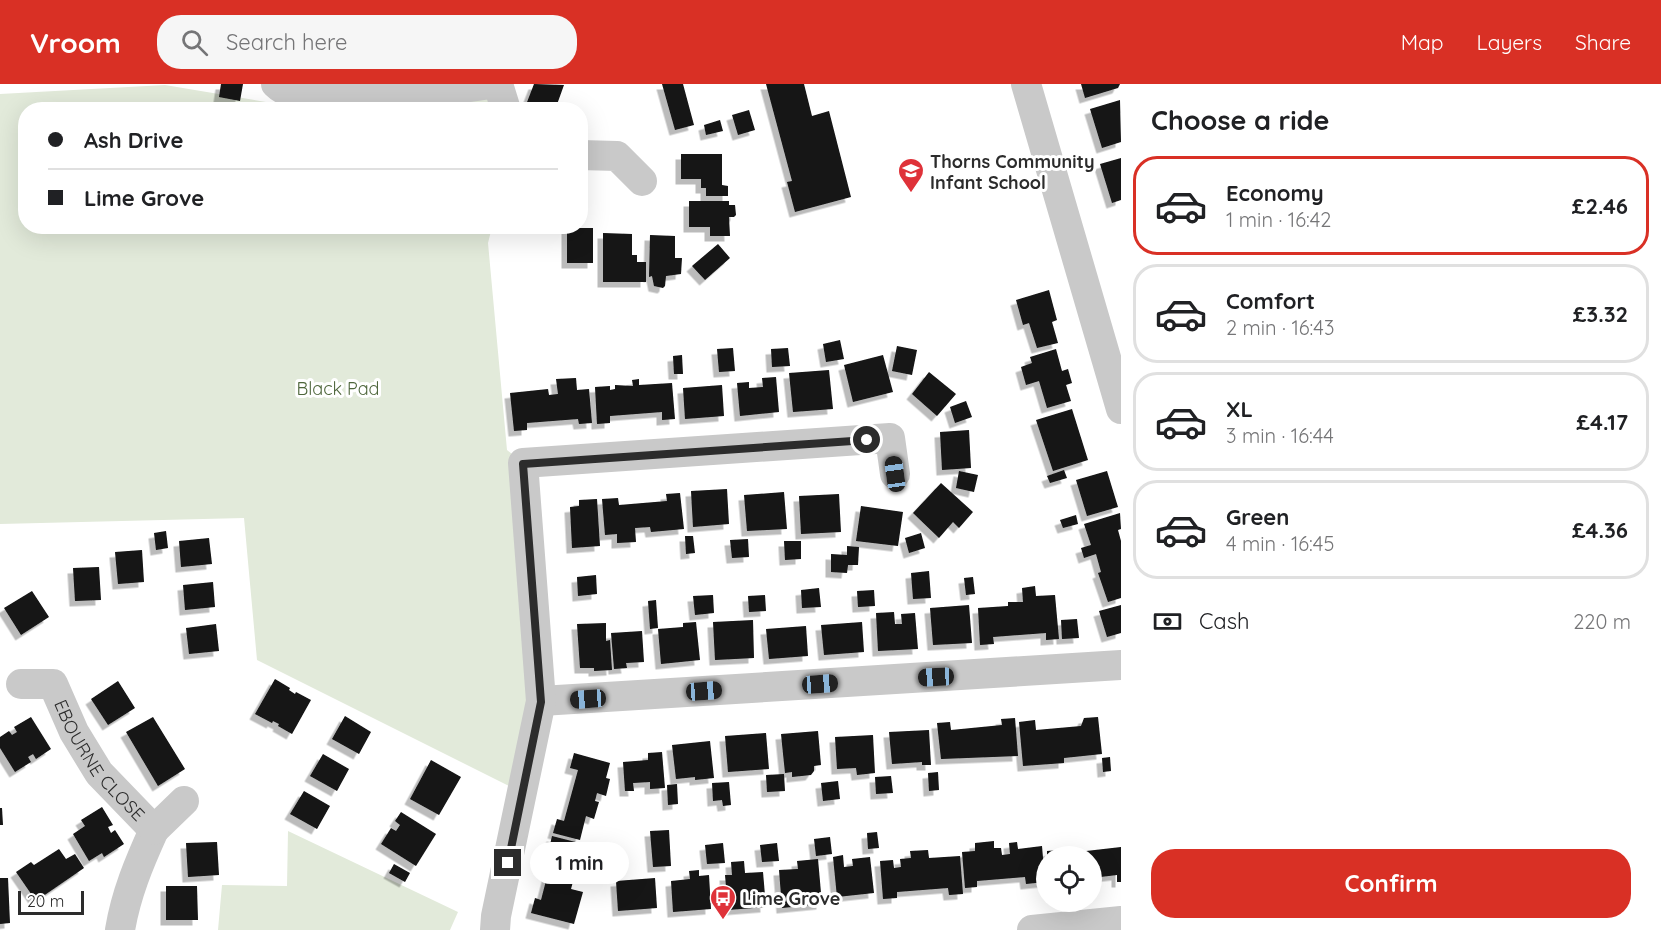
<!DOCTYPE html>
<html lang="en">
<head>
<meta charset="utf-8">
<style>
  body { margin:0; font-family:Quicksand,sans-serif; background:#f6f6f6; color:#202124; height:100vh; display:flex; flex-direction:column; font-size:22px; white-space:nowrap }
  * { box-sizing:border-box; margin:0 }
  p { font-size:20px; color:#757577 }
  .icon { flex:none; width:33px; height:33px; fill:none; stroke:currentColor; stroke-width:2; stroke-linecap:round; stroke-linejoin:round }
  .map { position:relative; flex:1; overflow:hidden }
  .details { display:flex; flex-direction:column; background:#fff; width:540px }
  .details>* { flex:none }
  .guide { position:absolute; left:18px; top:18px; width:570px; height:132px; border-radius:24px; box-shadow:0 6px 24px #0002; display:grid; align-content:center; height:132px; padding:0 30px; background:#fff }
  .tools { position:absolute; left:1036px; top:762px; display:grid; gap:12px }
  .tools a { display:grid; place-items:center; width:66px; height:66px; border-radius:50%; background:#fff; box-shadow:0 6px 24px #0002; font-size:30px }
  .scale { position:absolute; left:18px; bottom:15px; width:66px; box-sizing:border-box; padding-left:6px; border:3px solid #2c2c2c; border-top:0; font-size:16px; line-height:21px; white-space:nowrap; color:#2c2c2c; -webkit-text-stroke:4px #fff; paint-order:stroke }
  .end { position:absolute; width:27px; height:27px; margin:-14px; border:8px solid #2c2c2c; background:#fff; box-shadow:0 0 0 3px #fff }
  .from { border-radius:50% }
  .bubble { position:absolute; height:42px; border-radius:21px; background:#fff; box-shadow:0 6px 24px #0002; font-size:20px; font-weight:800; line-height:42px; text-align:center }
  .car { position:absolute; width:18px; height:36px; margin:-18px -9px; border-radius:8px; box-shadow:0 0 4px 2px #0007; background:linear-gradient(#222 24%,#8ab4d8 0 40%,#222 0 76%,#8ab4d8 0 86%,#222 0) }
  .guide b { display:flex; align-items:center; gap:21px; height:57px; font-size:22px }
  .guide b+b { border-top:2px solid #e0e0e0 }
  .guide i { width:15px; height:15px; background:#202124 }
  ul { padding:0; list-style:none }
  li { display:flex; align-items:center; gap:18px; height:99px; margin:0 12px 9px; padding:0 18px; border:3px solid #e0e0e0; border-radius:24px }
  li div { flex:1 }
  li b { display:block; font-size:22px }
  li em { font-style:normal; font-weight:800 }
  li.on { border-color:#d93025 }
  li>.icon { width:54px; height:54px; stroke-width:1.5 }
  h2 { padding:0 30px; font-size:27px; line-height:72px }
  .pay { display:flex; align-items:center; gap:15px; height:66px; padding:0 30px; font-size:22px }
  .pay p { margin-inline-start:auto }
  .cta { display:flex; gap:12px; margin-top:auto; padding:12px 30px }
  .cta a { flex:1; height:69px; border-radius:24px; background:#d93025; color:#fff; font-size:24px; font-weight:800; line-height:69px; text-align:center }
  header { display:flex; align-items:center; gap:36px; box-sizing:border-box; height:84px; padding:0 30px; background:#d93025; color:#fff }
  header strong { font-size:28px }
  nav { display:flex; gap:33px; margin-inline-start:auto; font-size:21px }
  .search { width:420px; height:54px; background:#f6f6f6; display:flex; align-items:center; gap:15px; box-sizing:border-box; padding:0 21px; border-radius:24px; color:#757577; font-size:22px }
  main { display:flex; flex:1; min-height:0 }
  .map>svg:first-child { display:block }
  .green { fill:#e2eada }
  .building { fill:#131313; filter:url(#shadow) }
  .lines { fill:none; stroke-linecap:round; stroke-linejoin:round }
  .minor { stroke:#c9c9c9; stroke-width:30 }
  .route { stroke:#2c2c2c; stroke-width:8 }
  .labels { text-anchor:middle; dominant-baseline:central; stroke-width:6; stroke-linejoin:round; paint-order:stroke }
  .poi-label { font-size:18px; font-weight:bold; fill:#2c2c2c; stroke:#fff; text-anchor:start }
  .park-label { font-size:18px; fill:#4e663b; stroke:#fff }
  .street-label { font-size:18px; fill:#2c2c2c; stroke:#fff }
</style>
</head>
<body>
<header>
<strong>Vroom</strong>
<div class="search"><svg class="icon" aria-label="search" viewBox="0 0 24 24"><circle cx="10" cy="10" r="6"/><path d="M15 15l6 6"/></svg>Search here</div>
<nav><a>Map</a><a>Layers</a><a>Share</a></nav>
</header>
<main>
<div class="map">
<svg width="1121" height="846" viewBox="0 0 1121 846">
  <defs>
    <filter id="shadow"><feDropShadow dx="-5.5" dy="5.5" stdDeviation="0" flood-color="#0004"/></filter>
  </defs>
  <rect width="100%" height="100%" fill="#fff"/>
  <!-- green -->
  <path class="green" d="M165 1 308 25 26 26V142L492 143 488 159 507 366 523 379 541 617 523 709 257 576 244 434 0 440V10Z
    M487 11 492 26H334Z
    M288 747 458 828 450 846H218L222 801 287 802Z"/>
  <!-- building -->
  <path class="building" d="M221 0H243L240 17 219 13Z
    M534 0 564 1 555 26H524Z
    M662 0H683L694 41 675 46Z
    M766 0H804L812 32 829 27 851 113 795 128 787 98 792 97Z
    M1081 0H1120L1118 4 1085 14Z
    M1120 16 1121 58 1102 64 1090 25Z
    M749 26 755 46 738 51 732 31Z
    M720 36 723 47 706 51 704 41Z
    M681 70H722V101L728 102V112H706V104H701V95H681Z
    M1121 74V116L1112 119 1100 80Z
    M689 117H729V121H735L736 131 734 133H729L730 152H710V143H689Z
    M567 144H593V179H567Z
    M603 149 632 150V171H637V178H646V198H603Z
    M650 151 675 152V174H682L681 190 666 192 665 202 663 204 654 202 652 192 649 193Z
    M718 160 730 174 705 196 692 182Z
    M1049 206 1057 236 1052 238 1058 259 1037 264 1029 239 1023 241 1016 216Z
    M840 256 844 275 826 278 823 260Z
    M897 262 917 266 912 291 892 287Z
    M733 264 735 287 719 288 717 265Z
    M788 264 790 282 772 283 771 265Z
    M1056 265 1062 287 1068 285 1072 299 1066 301 1071 317 1047 324 1039 297 1026 301 1021 283 1032 279 1030 273Z
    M682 271 683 290H674L673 272Z
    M883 271 893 308 853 318 844 281Z
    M829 286 833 325 793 328 789 289Z
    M929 288 956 310 937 332 912 310Z
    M776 293 779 328 740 332 737 299 749 298V304L763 303 762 294Z
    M576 294 577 306 589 305 592 339 579 340 578 335 527 339V346L514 347 510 309 548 305 549 311 558 310 556 295Z
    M639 295V301L672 299 675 335 662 336V328L610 332V339L597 340 595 303 610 302V306L615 305V301L633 302 632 296Z
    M722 301 724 332 685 335 683 304Z
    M966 317 972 333 955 339 950 323Z
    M1072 325 1088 376 1053 387 1036 336Z
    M969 346 971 384 942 386 940 348Z
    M1064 386 1067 394 1050 399 1047 392Z
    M959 387 978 391 974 408 956 404Z
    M1107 387 1118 423 1087 432 1076 396Z
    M941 399 973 428 959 444 953 438 939 454 913 429Z
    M727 405 729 440 693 443 691 407Z
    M784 408 787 445 747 447 744 411Z
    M680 409 684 445 651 448 650 443 635 444 636 458 617 459V450L605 451 602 415 618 414 619 421 667 417 666 410Z
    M839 410 841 448 801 450 799 412Z
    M597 415 600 462 572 464 570 423 579 422V416Z
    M861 422 903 428 898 462 856 457Z
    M1120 429 1121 445 1118 446 1121 457V514L1108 518 1098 489 1101 488 1096 470 1084 474 1081 464 1091 461 1084 440Z
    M1076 431 1078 440 1063 444 1060 436Z
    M166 447 168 464 156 466 154 449Z
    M921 449 925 464 909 469 905 454Z
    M685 452H693L695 469 686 470Z
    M209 454 212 480 181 483 179 457Z
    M748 455 749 473 732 474 730 456Z
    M784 457H801V475L785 476Z
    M847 462 859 463 858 481H848L847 489 831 488V470L847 471Z
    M142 466 144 498 118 500 115 468Z
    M99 483 101 516 75 517 73 484Z
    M929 487 931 514 913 515 911 489Z
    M596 491 597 510 578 512 577 493Z
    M973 493 975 510 966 511 964 494Z
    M213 498 215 523 185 526 183 501Z
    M1035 502 1036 512 1055 511 1059 555 1046 556V549L993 553 994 560 980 561 978 524 1008 522V518H1023L1022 504Z
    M819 504 821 523 802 524 801 506Z
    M874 506 875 522 858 523 857 507Z
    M32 507 49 533 21 551 4 524Z
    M713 511 714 529 695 531 693 512Z
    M765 511 766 527 749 528 748 512Z
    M656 516 658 544 650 545 648 517Z
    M969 521 972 559 933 561 930 524Z
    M1121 521V549L1107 553 1099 527Z
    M894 528 895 540H902L901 530 915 529 918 565 878 567 876 529Z
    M1077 535 1079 554 1062 555 1061 536Z
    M753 536 754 574 715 576 713 538Z
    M696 538 700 576 661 580 658 545 683 543V539Z
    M862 538 864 568 824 571 821 541Z
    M606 539V557L610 556 612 586 594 587V584H580L577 540Z
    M216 540 219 567 189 570 186 544Z
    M806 542 808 572 769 575 766 545Z
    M642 547 644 578 626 579 627 584 614 585 611 549Z
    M275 595 290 604 289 606 295 610 296 608 311 616 292 650 278 642 279 640 273 637 272 639 255 630Z
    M118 597 135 624 108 641 91 615Z
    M345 632 371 648 359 670 332 655Z
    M31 633 51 665 36 675 33 670 28 673 31 678 15 688 0 664V653L9 647 12 651 17 648 14 643Z
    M153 633 185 685 158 702 126 648Z
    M1098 633 1102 670 1064 674V679L1023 682 1019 638 1035 636 1036 646 1081 642 1084 634Z
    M1015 634 1018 672 941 675 937 639 950 638 951 646 1002 641 1001 635Z
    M929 646 931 681H922V678L892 680 889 648Z
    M818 647 821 681 814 682V687L811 691 792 693V688L785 689 781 650Z
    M766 649 769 685 728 688 725 652Z
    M873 651 875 689 857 691 856 684 837 685 835 653Z
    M710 657 714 694 695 696V693L676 695 672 661Z
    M662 668 665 704 650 705V698L633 699 634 707H625L623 678 648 676V669Z
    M574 669 610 679 606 694 610 695 606 712 597 709 595 717 599 718 594 735 586 732 580 756 553 749 557 735 564 737 578 686 570 684Z
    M323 670 349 685 337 707 310 692Z
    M1110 673 1111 687 1103 688 1102 674Z
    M431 676 461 693 439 731 410 715Z
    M938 688 939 706 929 707 928 689Z
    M784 690 785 707 767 708 766 691Z
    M891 692 893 709 876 710 875 693Z
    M838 697 840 715 823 717 821 699Z
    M729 698 731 721 723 722 722 716 713 717 712 699Z
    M677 700 678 720 668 721 667 701Z
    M304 707 330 722 317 745 290 730Z
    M102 723 113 741 108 743 111 749 115 746 124 760 104 773 102 769 89 777 73 750 85 742 81 736Z
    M0 724H2L3 741H0Z
    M401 728 436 750 416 782 381 760 391 744 396 747 400 741 395 737Z
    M669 746 671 782 653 783 650 747Z
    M877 748 879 764 868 765 867 749Z
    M552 752 587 761 579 791 575 790 571 805 583 808 574 840 531 829 535 814 541 816 554 766 549 765Z
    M830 753 832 770 816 772 814 755Z
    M994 757V764H1001L1002 771 1010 770 1009 759 1017 758 1018 765 1042 762 1045 798 1026 800 1025 793 977 797V803L965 804 962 768 975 767V759Z
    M217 758 219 791 188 793 186 759Z
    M723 759 725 779 707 780 705 761Z
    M777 759 779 777 762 778 760 761Z
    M1121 763V798H1117V791L1092 794V772H1047V767L1060 766V770Z
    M59 765 66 775 75 770 84 784 36 817 16 788 31 778 34 781Z
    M928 766 929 774 960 772 963 810 949 811 948 804 897 808V814L883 815 880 777 893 776 894 784 901 783 900 775 911 774 910 767Z
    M614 767 616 785 607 786 605 768Z
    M843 771 844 783 853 782 852 775 870 773 874 809 837 813 833 773Z
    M818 775 822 820 782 824 779 786 798 785 797 777Z
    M744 777 745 789 763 788 766 823 728 826 725 791H732L731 778Z
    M394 780 410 789 405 798 389 789Z
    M699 786V792L709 791 711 825 673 828 671 797 690 795 689 787Z
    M0 794H8L10 839 0 840Z
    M655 794 657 824 618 827 616 797Z
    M166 802H197L198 836H166Z"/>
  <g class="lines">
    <!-- minor -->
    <g class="minor">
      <path d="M276 0C287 11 303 11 318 12 378 18 433 8 492 0"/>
      <path d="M498 0 506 26"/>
      <path d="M1026 0 1121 325"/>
      <path d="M580 71 617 72 642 97"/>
      <path id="s1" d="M21 600H53L74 648 99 689 154 746C139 779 126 810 120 846"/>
      <path d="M541 617 1121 581"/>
      <path d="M154 746 184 717"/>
      <path d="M495 846 496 832 541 617 523 379 890 354 895 390"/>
      <path d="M1032 846 1121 837"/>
    </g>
  </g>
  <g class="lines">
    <!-- route -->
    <path class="route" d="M508 779 541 618 523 380 867 356"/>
  </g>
  <!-- icons -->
  <defs>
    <symbol id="school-pin" viewBox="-11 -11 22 30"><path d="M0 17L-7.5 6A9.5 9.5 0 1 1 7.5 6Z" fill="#df3239" stroke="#fff"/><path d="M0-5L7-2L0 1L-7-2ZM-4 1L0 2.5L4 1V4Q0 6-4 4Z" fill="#fff"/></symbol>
    <symbol id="bus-pin" viewBox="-11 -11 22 30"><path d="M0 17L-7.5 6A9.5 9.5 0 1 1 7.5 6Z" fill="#df3239" stroke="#fff"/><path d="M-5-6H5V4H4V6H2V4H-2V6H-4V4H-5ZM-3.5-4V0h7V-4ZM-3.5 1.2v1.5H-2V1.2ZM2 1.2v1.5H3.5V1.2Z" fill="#fff"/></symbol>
  </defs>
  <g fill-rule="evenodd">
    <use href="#school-pin" x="896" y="72" width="30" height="40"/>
    <use href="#bus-pin" x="708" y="799" width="30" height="40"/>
  </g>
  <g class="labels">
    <!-- poi labels -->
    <g class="poi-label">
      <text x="930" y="77">Thorns Community<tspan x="930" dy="21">Infant School</tspan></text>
      <text x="742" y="814">Lime Grove</text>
    </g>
    <!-- park labels -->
    <g class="park-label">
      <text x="338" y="304">Black Pad</text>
    </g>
    <!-- street labels -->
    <g class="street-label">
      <text stroke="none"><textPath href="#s1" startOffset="122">EBOURNE CLOSE</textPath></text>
    </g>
  </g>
</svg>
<div class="tools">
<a><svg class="icon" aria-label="locate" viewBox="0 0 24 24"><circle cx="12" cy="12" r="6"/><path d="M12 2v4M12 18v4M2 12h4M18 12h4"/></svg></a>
</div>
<div class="scale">20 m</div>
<i class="end from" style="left:867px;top:356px"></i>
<i class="end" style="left:508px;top:779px"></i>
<div class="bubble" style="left:530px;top:758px;width:99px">1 min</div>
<i class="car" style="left:895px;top:390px;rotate:352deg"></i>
<i class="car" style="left:936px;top:593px;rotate:267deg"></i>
<i class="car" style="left:820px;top:600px;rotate:86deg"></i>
<i class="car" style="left:704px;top:607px;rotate:86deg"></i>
<i class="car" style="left:588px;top:615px;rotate:266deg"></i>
<div class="guide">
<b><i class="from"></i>Ash Drive</b>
<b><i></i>Lime Grove</b>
</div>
</div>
<section class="details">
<h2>Choose a ride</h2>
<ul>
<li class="on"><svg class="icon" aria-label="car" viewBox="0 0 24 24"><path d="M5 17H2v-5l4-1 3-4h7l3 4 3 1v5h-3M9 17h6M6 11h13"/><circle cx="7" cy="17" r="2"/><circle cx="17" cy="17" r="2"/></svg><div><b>Economy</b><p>1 min · 16:42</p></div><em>£2.46</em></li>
<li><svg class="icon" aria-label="car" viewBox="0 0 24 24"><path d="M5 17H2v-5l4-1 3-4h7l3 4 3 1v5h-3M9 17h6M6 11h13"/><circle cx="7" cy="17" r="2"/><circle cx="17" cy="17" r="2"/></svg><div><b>Comfort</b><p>2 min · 16:43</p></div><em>£3.32</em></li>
<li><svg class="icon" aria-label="car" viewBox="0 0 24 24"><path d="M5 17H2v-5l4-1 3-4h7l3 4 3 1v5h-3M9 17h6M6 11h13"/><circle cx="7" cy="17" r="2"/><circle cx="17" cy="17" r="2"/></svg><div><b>XL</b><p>3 min · 16:44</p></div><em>£4.17</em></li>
<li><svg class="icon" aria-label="car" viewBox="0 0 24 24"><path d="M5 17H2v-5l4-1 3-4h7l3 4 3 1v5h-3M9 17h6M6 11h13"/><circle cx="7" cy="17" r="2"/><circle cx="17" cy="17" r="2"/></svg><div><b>Green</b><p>4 min · 16:45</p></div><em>£4.36</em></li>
</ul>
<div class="pay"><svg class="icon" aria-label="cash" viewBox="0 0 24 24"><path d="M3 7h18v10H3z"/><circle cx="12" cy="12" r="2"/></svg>Cash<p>220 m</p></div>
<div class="cta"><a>Confirm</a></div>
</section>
</main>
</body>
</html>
